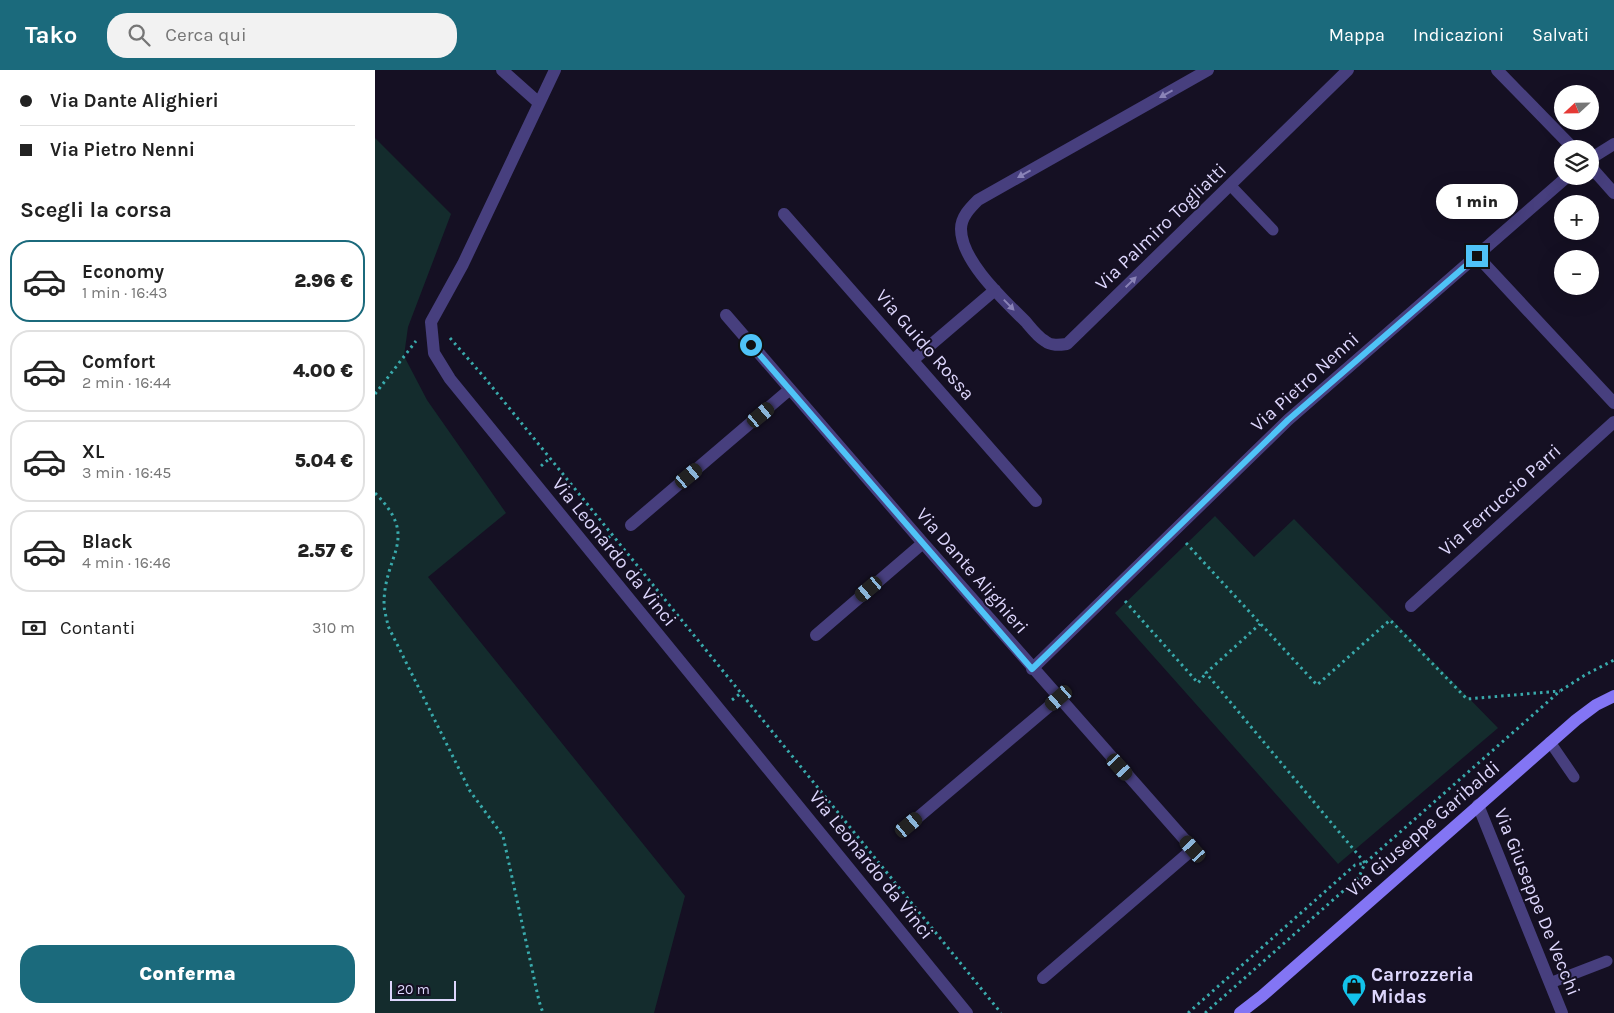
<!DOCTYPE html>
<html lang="it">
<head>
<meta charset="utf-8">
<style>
  body { margin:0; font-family:Karla,sans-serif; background:#f2f2f2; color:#222; height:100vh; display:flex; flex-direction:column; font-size:19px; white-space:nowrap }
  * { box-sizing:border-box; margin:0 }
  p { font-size:16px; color:#767676 }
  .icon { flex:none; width:28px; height:28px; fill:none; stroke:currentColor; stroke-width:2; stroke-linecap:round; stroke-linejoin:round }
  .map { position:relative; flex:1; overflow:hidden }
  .drawer { display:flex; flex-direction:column; background:#fff; width:375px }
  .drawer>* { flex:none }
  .guide { display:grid; align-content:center; height:110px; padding:0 20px; background:#fff }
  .needle { width:32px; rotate:248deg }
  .fabs { position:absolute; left:1179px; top:15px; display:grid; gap:10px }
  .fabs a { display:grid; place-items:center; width:45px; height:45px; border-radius:50%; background:#fff; box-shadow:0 5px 20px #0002; font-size:25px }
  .scale { position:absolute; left:15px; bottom:12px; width:66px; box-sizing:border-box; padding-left:5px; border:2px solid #ddd6fc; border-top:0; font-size:14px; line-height:18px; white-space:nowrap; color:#ddd6fc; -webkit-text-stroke:4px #151023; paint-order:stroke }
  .end { position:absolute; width:22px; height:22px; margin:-11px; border:6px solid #4fc3f7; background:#111; box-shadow:0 0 0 2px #111 }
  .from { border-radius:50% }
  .bubble { position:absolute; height:35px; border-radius:18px; background:#fff; box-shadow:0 5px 20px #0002; font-size:16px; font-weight:800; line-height:35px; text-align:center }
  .car { position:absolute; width:15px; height:30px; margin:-15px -8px; border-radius:6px; box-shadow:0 0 4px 1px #0007; background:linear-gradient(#222 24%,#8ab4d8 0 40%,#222 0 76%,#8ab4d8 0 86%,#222 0) }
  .guide b { display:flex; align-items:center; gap:18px; height:48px; font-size:19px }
  .guide b+b { border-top:1px solid #e0e0e0 }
  .guide i { width:12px; height:12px; background:#222 }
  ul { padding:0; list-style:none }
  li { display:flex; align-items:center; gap:15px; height:82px; margin:0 10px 8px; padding:0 10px; border:2px solid #e0e0e0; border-radius:20px }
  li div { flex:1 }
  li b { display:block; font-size:19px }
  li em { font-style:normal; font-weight:800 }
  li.selected { border-color:#1b6a7c }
  li>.icon { width:45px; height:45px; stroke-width:1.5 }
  h2 { padding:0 20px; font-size:22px; line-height:60px }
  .pay { display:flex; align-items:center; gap:12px; height:55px; padding:0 20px; font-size:19px }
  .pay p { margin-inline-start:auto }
  .cta { display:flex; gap:10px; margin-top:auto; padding:10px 20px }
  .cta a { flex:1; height:58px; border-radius:20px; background:#1b6a7c; color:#fff; font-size:20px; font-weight:800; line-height:58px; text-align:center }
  header { display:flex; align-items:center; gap:30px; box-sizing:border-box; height:70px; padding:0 25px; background:#1b6a7c; color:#fff }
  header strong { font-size:24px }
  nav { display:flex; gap:28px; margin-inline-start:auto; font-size:18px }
  .search { width:350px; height:45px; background:#f2f2f2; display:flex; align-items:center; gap:12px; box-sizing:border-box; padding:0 18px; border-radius:20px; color:#767676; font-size:19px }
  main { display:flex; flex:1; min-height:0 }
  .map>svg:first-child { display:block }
  .green { fill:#142c2d }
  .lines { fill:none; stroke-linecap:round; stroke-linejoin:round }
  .path { stroke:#39aaac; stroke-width:3; stroke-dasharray:2.5 4; stroke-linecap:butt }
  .lane { stroke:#473f7e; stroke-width:11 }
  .street { stroke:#473f7e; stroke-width:12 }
  .secondary { stroke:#8375f4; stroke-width:12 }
  .oneway { fill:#8a83b7 }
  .route { stroke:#4fc3f7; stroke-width:6 }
  .labels { text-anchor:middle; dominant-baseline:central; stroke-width:4; stroke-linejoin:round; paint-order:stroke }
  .street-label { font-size:19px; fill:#ddd6fc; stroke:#151023 }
  .poi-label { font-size:19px; font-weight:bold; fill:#ddd6fc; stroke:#151023; text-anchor:start }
</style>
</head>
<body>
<header>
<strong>Tako</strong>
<div class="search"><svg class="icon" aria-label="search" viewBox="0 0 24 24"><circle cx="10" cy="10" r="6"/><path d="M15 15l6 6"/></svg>Cerca qui</div>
<nav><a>Mappa</a><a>Indicazioni</a><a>Salvati</a></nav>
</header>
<main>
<section class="drawer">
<div class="guide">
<b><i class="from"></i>Via Dante Alighieri</b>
<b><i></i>Via Pietro Nenni</b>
</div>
<h2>Scegli la corsa</h2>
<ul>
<li class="selected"><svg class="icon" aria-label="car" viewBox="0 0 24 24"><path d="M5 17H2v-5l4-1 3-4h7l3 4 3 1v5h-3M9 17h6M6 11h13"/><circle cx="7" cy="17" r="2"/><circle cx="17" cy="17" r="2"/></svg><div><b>Economy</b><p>1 min · 16:43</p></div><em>2.96 €</em></li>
<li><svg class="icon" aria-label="car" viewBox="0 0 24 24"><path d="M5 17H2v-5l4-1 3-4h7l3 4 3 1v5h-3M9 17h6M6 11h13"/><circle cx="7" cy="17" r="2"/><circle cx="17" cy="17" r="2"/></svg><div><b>Comfort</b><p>2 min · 16:44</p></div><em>4.00 €</em></li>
<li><svg class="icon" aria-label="car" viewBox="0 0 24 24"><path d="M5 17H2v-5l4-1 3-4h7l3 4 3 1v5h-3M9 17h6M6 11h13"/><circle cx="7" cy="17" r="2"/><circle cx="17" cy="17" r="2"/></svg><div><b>XL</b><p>3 min · 16:45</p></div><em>5.04 €</em></li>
<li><svg class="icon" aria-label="car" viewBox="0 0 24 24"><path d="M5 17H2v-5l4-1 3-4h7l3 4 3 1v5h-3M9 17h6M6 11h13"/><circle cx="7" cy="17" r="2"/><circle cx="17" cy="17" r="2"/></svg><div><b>Black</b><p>4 min · 16:46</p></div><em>2.57 €</em></li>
</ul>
<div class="pay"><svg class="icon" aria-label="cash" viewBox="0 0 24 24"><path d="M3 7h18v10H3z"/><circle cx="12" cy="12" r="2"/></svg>Contanti<p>310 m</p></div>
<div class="cta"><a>Conferma</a></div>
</section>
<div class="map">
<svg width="1239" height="943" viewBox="0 0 1239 943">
  <rect width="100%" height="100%" fill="#151023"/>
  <!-- green -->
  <path class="green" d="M0 68 76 144 33 257 29 286 52 330 131 443 53 507 310 826 279 943H0Z
    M840 446 879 487 919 449 1123 658 963 794 740 543Z"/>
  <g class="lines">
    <!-- path -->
    <path class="path" d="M75 268 109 307 626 943
      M0 324 41 271
      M166 396 175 388
      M0 423C46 469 9 483 9 534 9 541 12 549 13 556L95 721 128 766 164 931 168 943
      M228 472 238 464
      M811 473 942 615 1015 550 1092 629 1185 621
      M750 531 823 613 831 603
      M357 630 366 623
      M813 943 980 795 990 793 1185 621 1210 605 1239 590
      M830 943 984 807 990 793 831 603 885 554"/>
    <!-- lane -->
    <path class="lane" d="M856 116 898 160
      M1175 672 1199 707
      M1175 913 1232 891"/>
    <!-- street -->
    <path class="street" d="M127 0 164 33
      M180 0 88 194 56 252 59 283 75 309 592 943
      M833 0 603 130C595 138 586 147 586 159 586 191 629 230 651 252 656 258 663 267 670 271 676 276 684 275 692 274L973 0
      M1122 0 1199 79
      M1215 89 1239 74
      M1215 96 1239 123
      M409 144 661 431
      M1102 186 1239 333
      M351 245 548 473 818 779 668 908
      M538 290 620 220
      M256 455 414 320
      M1036 536 1239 352
      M441 565 548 473
      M657 599 913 350 1193 106
      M1103 735 1187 943
      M534 755 684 628"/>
    <!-- secondary -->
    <path class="secondary" d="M865 943 887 926 1201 650 1221 635 1239 626"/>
  </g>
  <!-- one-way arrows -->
  <defs><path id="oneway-solid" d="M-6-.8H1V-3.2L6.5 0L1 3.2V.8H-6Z" transform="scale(1.25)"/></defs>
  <g class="oneway">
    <use href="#oneway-solid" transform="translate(791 24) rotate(151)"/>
    <use href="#oneway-solid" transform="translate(649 104) rotate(151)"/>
    <use href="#oneway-solid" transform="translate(756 212) rotate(-44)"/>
    <use href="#oneway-solid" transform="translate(634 235) rotate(46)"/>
  </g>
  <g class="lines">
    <!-- route -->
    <path class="route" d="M376 275 657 599 913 350 1102 186"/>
  </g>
  <!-- icons -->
  <defs>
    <symbol id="shop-pin" viewBox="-11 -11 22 30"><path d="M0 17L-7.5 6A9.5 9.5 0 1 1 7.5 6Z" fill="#13c3ea" stroke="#151023"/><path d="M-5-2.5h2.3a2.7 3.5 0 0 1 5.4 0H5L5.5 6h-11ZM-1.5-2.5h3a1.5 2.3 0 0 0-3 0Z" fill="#111"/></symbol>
  </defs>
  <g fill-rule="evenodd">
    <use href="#shop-pin" x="965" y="902" width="28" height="38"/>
  </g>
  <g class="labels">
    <!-- street labels -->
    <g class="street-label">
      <text transform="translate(786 157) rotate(-44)">Via Palmiro Togliatti</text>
      <text transform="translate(550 275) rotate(49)">Via Guido Rossa</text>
      <text transform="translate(930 312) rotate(-42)">Via Pietro Nenni</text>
      <text transform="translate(1125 430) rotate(-42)">Via Ferruccio Parri</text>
      <text transform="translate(239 482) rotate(51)">Via Leonardo da Vinci</text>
      <text transform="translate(597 501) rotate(49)">Via Dante Alighieri</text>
      <text transform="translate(1048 759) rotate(-41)">Via Giuseppe Garibaldi</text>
      <text transform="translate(496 795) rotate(51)">Via Leonardo da Vinci</text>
      <text transform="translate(1162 832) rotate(68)">Via Giuseppe De Vecchi</text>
    </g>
    <!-- poi labels -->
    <g class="poi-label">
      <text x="996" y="905">Carrozzeria<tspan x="996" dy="22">Midas</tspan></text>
    </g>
  </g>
</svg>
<div class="fabs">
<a><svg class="needle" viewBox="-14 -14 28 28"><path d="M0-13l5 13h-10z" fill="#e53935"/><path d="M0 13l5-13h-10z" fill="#767676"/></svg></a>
<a><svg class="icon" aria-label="layers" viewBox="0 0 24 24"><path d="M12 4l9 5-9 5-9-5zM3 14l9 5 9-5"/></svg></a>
<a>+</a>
<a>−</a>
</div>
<div class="scale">20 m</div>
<i class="end from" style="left:376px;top:275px"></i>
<i class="end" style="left:1102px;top:186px"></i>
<div class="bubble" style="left:1061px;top:114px;width:82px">1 min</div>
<i class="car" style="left:386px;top:345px;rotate:50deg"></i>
<i class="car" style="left:314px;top:406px;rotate:50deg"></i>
<i class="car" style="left:494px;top:519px;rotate:230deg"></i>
<i class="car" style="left:684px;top:628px;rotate:229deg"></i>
<i class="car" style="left:745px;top:697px;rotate:138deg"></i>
<i class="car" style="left:534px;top:755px;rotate:50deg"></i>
<i class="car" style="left:818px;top:779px;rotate:318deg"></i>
</div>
</main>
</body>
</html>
